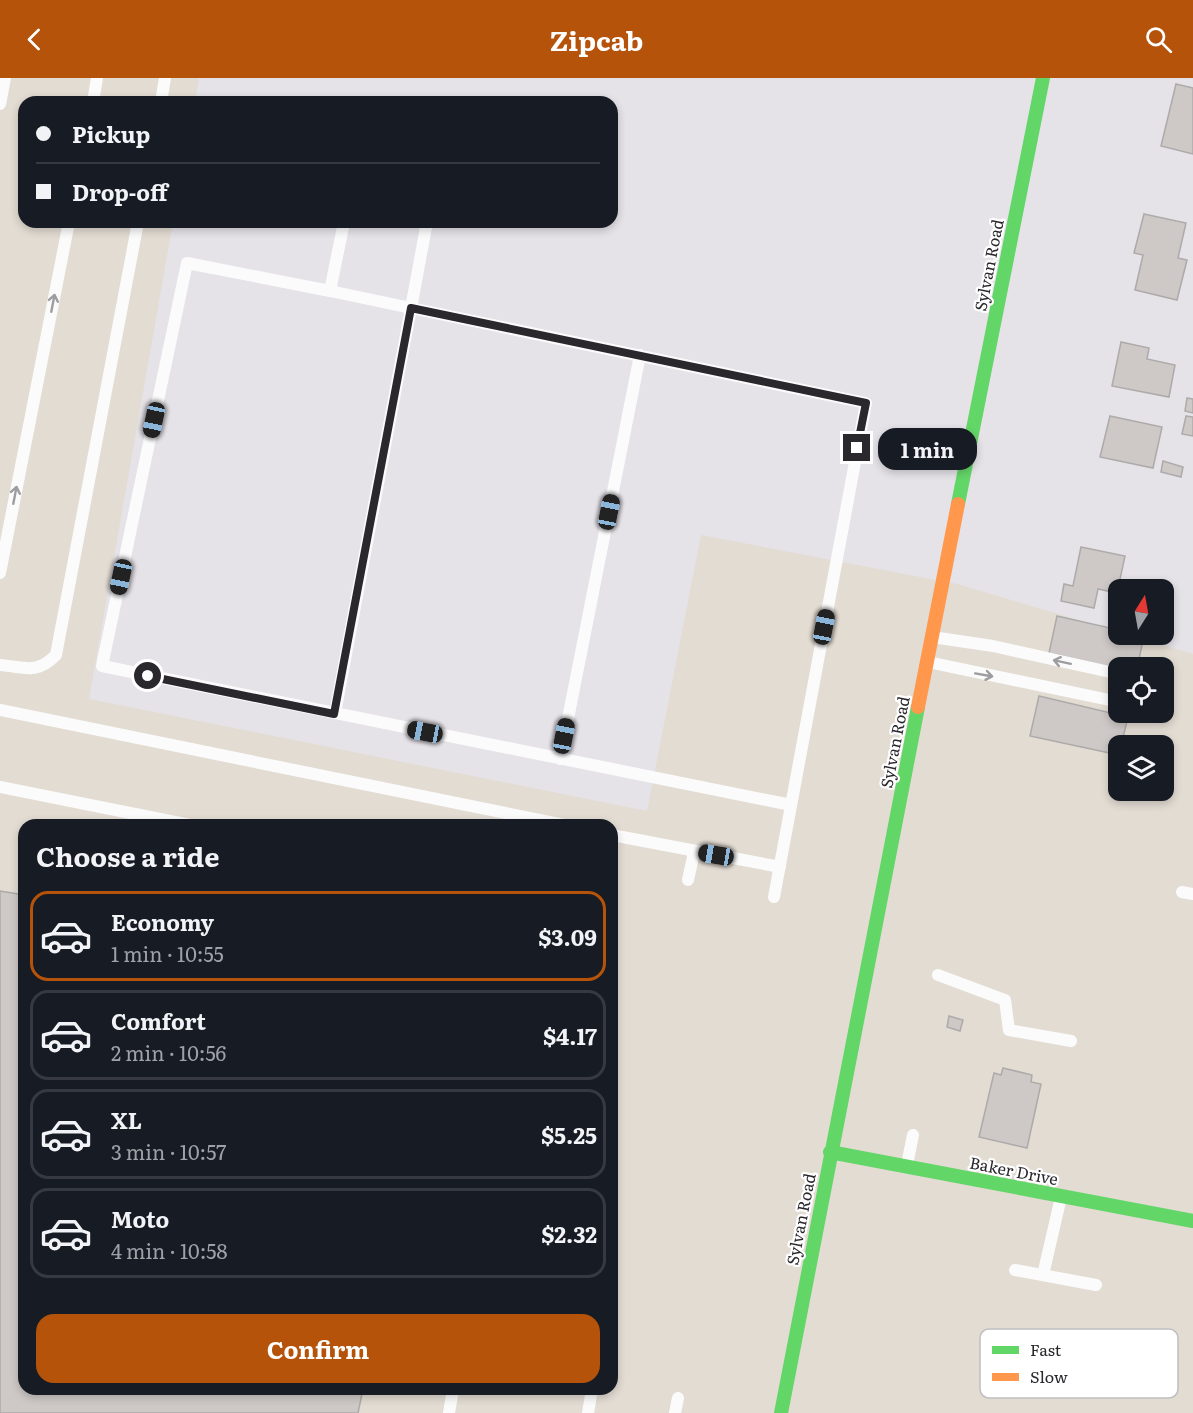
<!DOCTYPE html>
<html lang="en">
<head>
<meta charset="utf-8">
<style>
  body { margin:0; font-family:Literata,serif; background:#242831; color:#f1f3f6; height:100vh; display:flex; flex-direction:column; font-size:22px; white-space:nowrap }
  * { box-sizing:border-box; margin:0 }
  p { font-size:20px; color:#9ea1a6 }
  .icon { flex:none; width:33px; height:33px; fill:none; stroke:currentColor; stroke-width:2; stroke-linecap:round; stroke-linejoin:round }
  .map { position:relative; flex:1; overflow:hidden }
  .side { position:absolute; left:18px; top:741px; width:600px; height:576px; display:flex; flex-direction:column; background:#171b24; border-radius:18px; box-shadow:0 3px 9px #0003 }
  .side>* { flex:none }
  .guide { position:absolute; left:18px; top:18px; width:600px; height:132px; border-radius:18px; box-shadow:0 3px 9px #0003; display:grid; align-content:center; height:132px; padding:0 18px; background:#171b24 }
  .needle { width:39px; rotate:11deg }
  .tools { position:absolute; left:1108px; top:501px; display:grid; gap:12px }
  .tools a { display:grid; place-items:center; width:66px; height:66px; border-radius:12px; background:#171b24; box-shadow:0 3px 9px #0003; font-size:30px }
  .end { position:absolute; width:27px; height:27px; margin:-14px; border:8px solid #2b282d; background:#fff; box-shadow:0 0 0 3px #fff }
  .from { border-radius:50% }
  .bubble { position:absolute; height:42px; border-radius:18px; background:#171b24; box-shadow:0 3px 9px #0003; font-size:20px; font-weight:700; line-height:42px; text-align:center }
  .car { position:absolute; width:18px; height:36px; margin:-18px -9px; border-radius:8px; box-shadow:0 0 4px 2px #0007; background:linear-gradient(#222 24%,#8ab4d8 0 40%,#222 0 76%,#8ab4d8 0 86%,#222 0) }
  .guide b { display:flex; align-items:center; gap:21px; height:57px; font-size:22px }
  .guide b+b { border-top:2px solid #363941 }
  .guide i { width:15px; height:15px; background:#f1f3f6 }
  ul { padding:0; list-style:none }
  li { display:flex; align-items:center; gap:18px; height:90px; margin:0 12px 9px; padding:0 6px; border:3px solid #363941; border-radius:18px }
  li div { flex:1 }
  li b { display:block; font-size:22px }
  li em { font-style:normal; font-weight:700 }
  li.current { border-color:#b45309 }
  li>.icon { width:54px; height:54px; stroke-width:1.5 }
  h2 { padding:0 18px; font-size:27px; line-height:72px }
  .action { display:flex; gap:12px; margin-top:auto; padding:12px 18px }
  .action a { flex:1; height:69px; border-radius:18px; background:#b45309; color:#fff; font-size:24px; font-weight:700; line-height:69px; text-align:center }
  header { display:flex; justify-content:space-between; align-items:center; height:78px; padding:0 18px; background:#b45309; color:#fff; font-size:27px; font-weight:700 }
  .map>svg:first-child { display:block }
  .industrial { fill:#e3dcd3; fill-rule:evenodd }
  .building { fill:#cec9c6; stroke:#adaaaa; stroke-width:1.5 }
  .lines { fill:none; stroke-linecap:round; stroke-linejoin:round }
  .lane { stroke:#fbfbfc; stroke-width:12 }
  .fast { stroke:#63d668; stroke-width:14 }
  .slow { stroke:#ff974d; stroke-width:14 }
  .oneway { stroke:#9d9c9f }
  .route { stroke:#2b282d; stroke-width:8 }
  .labels { text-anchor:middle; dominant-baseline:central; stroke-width:4.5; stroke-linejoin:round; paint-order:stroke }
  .street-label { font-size:16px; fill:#2b282d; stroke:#fff }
  .key { fill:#fff; stroke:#bfbec0; stroke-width:1.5 }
  .key-label { font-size:16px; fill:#2b282d }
</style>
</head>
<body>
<header><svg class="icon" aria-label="back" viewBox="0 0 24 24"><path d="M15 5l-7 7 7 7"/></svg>Zipcab<svg class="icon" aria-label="search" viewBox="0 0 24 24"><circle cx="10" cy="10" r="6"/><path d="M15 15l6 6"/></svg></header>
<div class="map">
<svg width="1193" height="1335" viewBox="0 0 1193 1335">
  <rect width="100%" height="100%" fill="#e5e2e8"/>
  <!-- industrial -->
  <path class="industrial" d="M0 0H199L195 24H24V144H173L89 621 647 733 701 457 957 506 1119 554V556L1127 557 1193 576V1335H0ZM1119 590H1164V634H1119ZM1119 668H1164V712H1119ZM24 747H612V1311H24Z"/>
  <!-- building -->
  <path class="building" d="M1176 6 1193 10V76L1161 68Z
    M1144 136 1186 145 1178 180 1187 182 1177 222 1135 212 1143 177 1134 175Z
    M1121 264 1149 270 1147 281 1175 287 1169 319 1112 308Z
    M1187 320 1193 321V335L1185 333Z
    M1110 338 1162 349 1153 390 1100 379Z
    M1186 338 1193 339V358L1182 356Z
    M1163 383 1183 389 1181 399 1161 394Z
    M1081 469 1125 478 1117 515 1098 511 1094 530 1061 523 1064 506 1073 508Z
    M1057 538 1119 552V556L1144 558 1137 590 1119 591 1049 575Z
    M1039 618 1128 639 1121 668H1119V677L1030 658Z
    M0 813 24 817V1311H363L358 1335H0Z
    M949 938 963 942 960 953 947 949Z
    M1003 990 1032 997 1031 1004 1041 1006 1027 1070 979 1059 994 995 1001 997Z"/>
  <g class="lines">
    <!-- lane -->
    <path class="lane" d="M93 24 97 0
      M161 24 165 0
      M0 26 5 0
      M344 144 330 213 187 185 102 588 791 727
      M427 144 411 230 866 325 774 819
      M330 213 411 230 335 635
      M0 495 69 144
      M932 559 993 568 1119 596
      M928 584 1119 624
      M0 587C25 589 36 597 56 577L138 144
      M0 632 564 747
      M560 681 640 277
      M0 709 190 747
      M612 757 780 789
      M688 802 694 774
      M1182 814 1193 816
      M938 897 1005 922 1009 952 1071 963
      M907 1087 913 1057
      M1015 1192 1096 1207
      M1043 1197 1061 1119
      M449 1335 453 1311
      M588 1335 592 1311
      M675 1335 678 1320"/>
    <!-- fast -->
    <path class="fast" d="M958 426 1043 0
      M830 1074 1193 1143
      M781 1335 918 629"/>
    <!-- slow -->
    <path class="slow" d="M918 629 958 426"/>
  </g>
  <!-- one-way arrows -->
  <defs><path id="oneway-shaft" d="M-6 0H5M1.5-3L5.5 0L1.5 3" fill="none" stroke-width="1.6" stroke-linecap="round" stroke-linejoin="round" transform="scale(1.5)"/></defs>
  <g class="oneway">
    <use href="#oneway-shaft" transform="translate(53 225) rotate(-79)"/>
    <use href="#oneway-shaft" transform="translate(15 417) rotate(-79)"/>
    <use href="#oneway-shaft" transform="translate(1062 584) rotate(-168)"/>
    <use href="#oneway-shaft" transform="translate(984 597) rotate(10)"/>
  </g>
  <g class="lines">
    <!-- route -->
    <path class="route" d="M148 598 334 636 411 230 866 325 857 370"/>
  </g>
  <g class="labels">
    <!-- street labels -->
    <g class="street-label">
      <text transform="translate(988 187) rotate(-79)">Sylvan Road</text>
      <text transform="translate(894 664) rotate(-79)">Sylvan Road</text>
      <text transform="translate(1014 1092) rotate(11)">Baker Drive</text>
      <text transform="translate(800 1141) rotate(-79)">Sylvan Road</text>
    </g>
  </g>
  <!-- legend -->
  <rect x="980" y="1251" width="198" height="69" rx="9" class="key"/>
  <rect x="992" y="1268" width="27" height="8" fill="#63d668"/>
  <rect x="992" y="1295" width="27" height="8" fill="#ff974d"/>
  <g class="key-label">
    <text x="1030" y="1278">Fast</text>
    <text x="1030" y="1305">Slow</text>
  </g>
</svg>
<div class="tools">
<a><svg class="needle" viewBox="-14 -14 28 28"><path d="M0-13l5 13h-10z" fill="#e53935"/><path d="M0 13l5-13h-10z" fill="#9ea1a6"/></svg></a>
<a><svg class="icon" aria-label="locate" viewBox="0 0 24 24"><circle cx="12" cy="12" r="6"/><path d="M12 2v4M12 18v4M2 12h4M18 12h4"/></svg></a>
<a><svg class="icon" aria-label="layers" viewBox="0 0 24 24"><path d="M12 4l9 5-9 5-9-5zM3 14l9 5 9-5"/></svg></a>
</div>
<i class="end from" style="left:148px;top:598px"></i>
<i class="end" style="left:857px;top:370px"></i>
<div class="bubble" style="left:878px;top:350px;width:99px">1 min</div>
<i class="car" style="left:154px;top:342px;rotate:192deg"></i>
<i class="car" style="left:609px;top:434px;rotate:11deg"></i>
<i class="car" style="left:121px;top:499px;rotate:192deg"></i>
<i class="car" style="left:824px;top:549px;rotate:11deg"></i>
<i class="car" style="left:425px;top:654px;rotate:281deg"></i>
<i class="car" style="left:564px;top:658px;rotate:11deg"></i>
<i class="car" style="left:716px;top:777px;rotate:280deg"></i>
<div class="guide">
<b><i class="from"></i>Pickup</b>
<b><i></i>Drop-off</b>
</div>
<section class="side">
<h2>Choose a ride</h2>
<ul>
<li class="current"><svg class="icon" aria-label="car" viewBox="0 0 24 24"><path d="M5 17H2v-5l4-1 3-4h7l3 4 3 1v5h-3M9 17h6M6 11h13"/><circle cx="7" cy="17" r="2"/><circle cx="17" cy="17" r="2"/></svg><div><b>Economy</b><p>1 min · 10:55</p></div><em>$3.09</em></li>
<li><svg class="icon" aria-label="car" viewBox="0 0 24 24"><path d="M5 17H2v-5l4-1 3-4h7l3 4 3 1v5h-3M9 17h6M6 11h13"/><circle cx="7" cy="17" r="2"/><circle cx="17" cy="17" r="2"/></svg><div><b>Comfort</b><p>2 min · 10:56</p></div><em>$4.17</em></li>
<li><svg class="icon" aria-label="car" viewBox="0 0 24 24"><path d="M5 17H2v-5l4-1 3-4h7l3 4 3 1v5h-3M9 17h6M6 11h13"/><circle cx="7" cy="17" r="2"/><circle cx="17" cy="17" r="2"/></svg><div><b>XL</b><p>3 min · 10:57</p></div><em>$5.25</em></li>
<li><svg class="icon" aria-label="car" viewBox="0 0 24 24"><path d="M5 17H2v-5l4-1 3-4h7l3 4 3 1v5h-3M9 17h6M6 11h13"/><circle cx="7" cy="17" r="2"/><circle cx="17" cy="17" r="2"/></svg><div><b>Moto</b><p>4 min · 10:58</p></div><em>$2.32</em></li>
</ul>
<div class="action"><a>Confirm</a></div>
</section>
</div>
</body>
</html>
